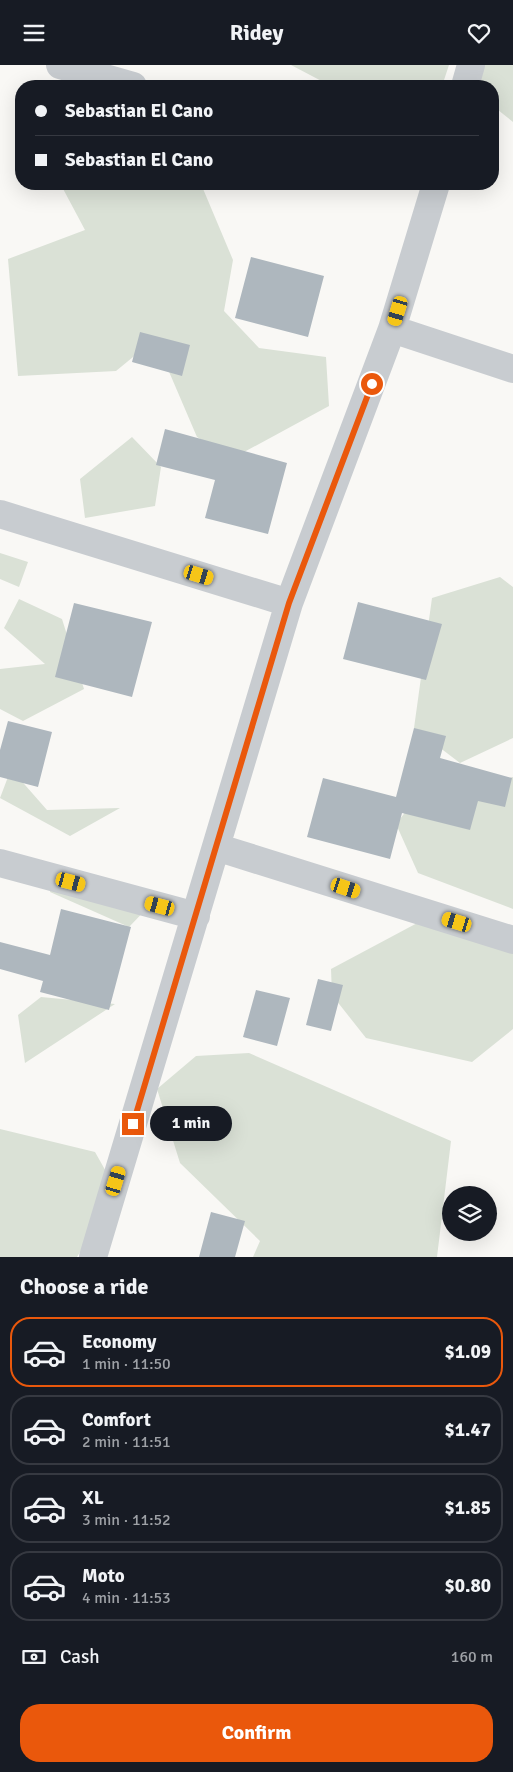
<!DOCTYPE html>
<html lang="en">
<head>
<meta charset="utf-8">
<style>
  body { margin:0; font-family:Signika,sans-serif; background:#242831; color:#f1f3f6; height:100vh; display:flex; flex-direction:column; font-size:19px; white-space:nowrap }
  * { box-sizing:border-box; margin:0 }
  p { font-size:16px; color:#9ea1a6 }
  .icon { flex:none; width:28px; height:28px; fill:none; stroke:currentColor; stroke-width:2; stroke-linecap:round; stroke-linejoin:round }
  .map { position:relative; height:1192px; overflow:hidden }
  .panel { display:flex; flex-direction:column; background:#171b24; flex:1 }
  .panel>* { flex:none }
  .banner { position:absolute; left:15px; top:15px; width:484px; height:110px; border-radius:20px; box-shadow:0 5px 20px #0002; display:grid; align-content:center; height:110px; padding:0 20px; background:#171b24 }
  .tools { position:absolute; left:442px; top:1121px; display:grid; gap:10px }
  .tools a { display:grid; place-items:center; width:55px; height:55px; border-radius:50%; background:#171b24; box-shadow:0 5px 20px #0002; font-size:25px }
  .end { position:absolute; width:22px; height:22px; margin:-11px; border:6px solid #ea580c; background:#fff; box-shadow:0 0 0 2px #fff }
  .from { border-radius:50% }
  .bubble { position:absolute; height:35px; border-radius:18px; background:#171b24; box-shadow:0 5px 20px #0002; font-size:16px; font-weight:700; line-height:35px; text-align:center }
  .car { position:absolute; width:15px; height:30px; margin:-15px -8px; border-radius:6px; box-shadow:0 0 4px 1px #0007; background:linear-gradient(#f5c518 24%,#345 0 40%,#f5c518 0 76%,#345 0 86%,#f5c518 0) }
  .banner b { display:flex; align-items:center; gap:18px; height:48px; font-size:19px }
  .banner b+b { border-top:1px solid #363941 }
  .banner i { width:12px; height:12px; background:#f1f3f6 }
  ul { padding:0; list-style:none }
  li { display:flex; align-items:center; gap:15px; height:70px; margin:0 10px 8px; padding:0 10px; border:2px solid #363941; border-radius:20px }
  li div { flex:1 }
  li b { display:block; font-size:19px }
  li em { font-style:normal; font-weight:700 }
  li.on { border-color:#ea580c }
  li>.icon { width:45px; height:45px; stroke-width:1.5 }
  h2 { padding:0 20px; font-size:22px; line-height:60px }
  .pay { display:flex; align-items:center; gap:12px; height:55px; padding:0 20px; font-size:19px }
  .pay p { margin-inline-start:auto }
  .button { display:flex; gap:10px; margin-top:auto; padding:10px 20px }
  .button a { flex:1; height:58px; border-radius:20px; background:#ea580c; color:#fff; font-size:20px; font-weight:700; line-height:58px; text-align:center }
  header { display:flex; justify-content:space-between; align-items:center; height:65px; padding:0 20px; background:#171b24; font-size:22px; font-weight:700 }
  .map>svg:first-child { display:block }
  .green { fill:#dae1d6 }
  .building { fill:#aeb7be }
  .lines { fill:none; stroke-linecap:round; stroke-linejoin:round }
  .minor { stroke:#c8ccd0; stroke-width:28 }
  .route { stroke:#ea580c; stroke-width:6 }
</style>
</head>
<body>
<header><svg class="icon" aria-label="menu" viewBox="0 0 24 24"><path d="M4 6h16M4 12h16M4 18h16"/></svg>Ridey<svg class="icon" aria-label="heart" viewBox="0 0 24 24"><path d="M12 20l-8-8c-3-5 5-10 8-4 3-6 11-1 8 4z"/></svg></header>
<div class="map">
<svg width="513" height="1192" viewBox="0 0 513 1192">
  <rect width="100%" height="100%" fill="#f9f8f5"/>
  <!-- green -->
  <path class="green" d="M291 0H449L442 21H331Z
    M473 0H513V57L493 41 492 21H476Z
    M64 119H201L233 195 224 246 259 283 326 292 329 341 233 393 197 372 155 274 116 306 18 311 8 194 85 165 61 120Z
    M132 372 161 402 155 441 85 453 80 414Z
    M0 488 28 497 19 522 0 514Z
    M500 512 513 522V673L460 698 414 663 432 533Z
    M19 534 62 554 84 624 23 656 0 644V604L45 599 4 563Z
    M11 704 47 745 120 743 70 771 0 733Z
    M513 712V844L418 808 396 759 414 736Z
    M55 800 154 836 129 862 50 827Z
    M421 856 513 887V964L472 997 366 973 332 930 331 904Z
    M41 932 115 939 25 998 18 950Z
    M249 988 451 1076 437 1192H253L260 1176 180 1098 157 1024 196 991Z
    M0 1064 95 1087 117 1126 77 1192H0Z"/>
  <!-- building -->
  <path class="building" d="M251 192 324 211 308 272 235 253Z
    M140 267 190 280 182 311 132 297Z
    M165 364 287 398 268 469 205 453 215 415 156 400Z
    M358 537 442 559 426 615 343 594Z
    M74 538 152 557 132 632 55 612Z
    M8 656 52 667 38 722 0 712V685Z
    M414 663 446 671 440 693 512 713 505 742 478 736 470 765 402 748 390 794 307 772 323 713 396 732Z
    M61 844 131 862 109 945 40 927 43 916 0 904V877L50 890Z
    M318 914 343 920 331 966 306 960Z
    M256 925 290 933 277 981 243 972Z
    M211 1147 245 1156 235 1192H199Z"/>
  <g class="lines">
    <!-- minor -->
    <path class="minor" d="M60 0 133 21
      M465 21 471 0
      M392 264 513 304
      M0 449 289 538
      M216 782 513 875
      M0 798 196 851
      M93 1192 289 538 392 264 436 119"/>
  </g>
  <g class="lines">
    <!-- route -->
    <path class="route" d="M133 1059 289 538 372 319"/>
  </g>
</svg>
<div class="tools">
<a><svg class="icon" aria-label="layers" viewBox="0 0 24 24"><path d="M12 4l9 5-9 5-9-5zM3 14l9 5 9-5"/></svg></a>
</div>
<i class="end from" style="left:372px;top:319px"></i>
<i class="end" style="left:133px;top:1059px"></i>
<div class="bubble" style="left:150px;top:1041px;width:82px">1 min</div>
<i class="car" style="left:398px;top:246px;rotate:197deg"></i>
<i class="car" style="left:199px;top:510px;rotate:107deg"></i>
<i class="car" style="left:71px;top:817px;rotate:105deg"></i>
<i class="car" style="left:346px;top:823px;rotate:108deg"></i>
<i class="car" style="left:160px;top:841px;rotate:285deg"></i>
<i class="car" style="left:457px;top:857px;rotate:287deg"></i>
<i class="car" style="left:116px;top:1116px;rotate:17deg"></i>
<div class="banner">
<b><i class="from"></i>Sebastian El Cano</b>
<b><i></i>Sebastian El Cano</b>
</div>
</div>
<section class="panel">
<h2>Choose a ride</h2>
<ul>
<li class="on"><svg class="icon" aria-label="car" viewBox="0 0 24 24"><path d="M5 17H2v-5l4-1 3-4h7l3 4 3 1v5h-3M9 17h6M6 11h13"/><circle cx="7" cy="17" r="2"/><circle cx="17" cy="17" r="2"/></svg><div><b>Economy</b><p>1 min · 11:50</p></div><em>$1.09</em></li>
<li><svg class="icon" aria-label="car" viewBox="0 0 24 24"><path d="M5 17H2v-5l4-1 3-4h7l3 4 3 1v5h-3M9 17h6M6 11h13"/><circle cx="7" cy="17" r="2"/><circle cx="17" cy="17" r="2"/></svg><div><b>Comfort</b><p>2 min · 11:51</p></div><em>$1.47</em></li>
<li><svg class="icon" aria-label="car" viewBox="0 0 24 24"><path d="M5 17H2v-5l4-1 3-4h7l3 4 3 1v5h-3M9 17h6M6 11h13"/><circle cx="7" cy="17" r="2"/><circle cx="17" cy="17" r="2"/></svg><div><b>XL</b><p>3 min · 11:52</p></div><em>$1.85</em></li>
<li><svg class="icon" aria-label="car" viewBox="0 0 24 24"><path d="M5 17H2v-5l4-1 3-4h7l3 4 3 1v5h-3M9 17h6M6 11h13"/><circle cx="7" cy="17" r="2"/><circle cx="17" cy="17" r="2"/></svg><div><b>Moto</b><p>4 min · 11:53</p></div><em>$0.80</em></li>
</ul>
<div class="pay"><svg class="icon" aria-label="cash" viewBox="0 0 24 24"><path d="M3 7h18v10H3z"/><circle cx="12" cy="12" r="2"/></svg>Cash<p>160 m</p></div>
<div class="button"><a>Confirm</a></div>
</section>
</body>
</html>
